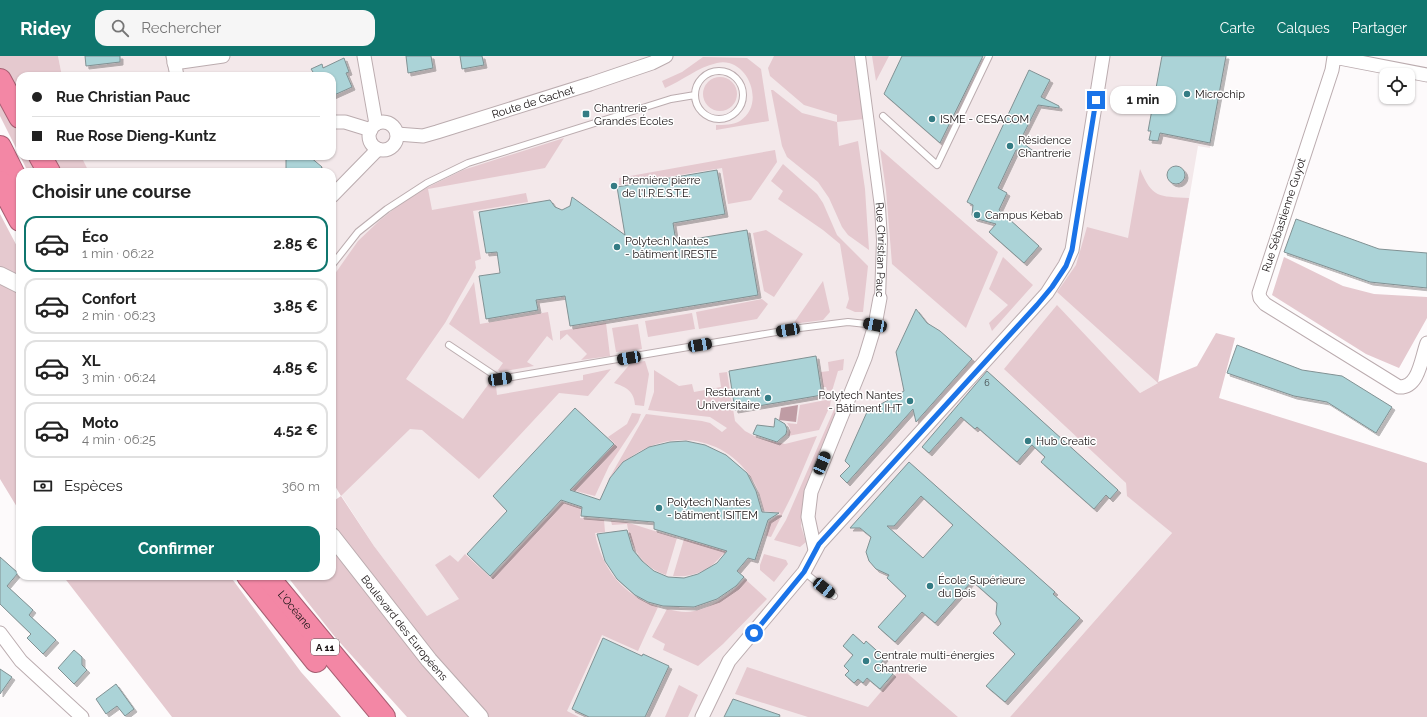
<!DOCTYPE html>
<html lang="fr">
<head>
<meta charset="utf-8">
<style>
  body { margin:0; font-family:Raleway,sans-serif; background:#f6f6f6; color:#222; height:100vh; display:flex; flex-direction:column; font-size:15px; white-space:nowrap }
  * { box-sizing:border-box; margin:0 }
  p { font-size:13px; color:#767676 }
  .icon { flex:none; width:22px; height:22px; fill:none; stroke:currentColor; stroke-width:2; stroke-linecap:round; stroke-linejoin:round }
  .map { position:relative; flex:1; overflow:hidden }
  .side { position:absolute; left:16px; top:112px; width:320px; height:412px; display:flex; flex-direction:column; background:#fff; border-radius:12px; box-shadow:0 1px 3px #0004 }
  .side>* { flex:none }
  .hud { position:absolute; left:16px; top:16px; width:320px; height:88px; border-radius:12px; box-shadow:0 1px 3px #0004; display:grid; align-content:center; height:88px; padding:0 16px; background:#fff }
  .tools { position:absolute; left:1379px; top:12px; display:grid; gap:8px }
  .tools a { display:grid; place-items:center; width:36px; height:36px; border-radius:8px; background:#fff; box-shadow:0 1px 3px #0004; font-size:20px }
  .end { position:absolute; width:18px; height:18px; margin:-9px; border:5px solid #1a73e8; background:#fff; box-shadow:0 0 0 2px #fff }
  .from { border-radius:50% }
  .bubble { position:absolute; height:28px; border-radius:12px; background:#fff; box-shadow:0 1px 3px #0004; font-size:13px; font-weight:700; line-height:28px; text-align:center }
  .car { position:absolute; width:12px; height:24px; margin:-12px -6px; border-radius:5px; box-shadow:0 0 3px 1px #0007; background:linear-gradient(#222 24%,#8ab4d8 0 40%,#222 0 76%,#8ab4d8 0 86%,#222 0) }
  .hud b { display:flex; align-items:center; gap:14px; height:38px; font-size:15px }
  .hud b+b { border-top:1px solid #e0e0e0 }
  .hud i { width:10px; height:10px; background:#222 }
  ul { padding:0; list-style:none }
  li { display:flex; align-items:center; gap:12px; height:56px; margin:0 8px 6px; padding:0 8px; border:2px solid #e0e0e0; border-radius:12px }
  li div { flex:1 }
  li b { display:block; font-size:15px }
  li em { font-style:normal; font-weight:700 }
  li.selected { border-color:#0f766e }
  li>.icon { width:36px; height:36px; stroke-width:1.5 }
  h2 { padding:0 16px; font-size:18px; line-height:48px }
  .pay { display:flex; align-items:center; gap:10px; height:44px; padding:0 16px; font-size:15px }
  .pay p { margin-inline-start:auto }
  .primary-button { display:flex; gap:8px; margin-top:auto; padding:8px 16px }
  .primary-button a { flex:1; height:46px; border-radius:12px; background:#0f766e; color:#fff; font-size:16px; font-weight:700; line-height:46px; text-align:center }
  header { display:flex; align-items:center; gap:24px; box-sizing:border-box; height:56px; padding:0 20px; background:#0f766e; color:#fff }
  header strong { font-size:19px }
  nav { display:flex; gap:22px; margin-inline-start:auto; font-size:14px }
  .search { width:280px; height:36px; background:#f6f6f6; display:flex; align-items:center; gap:10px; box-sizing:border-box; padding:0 14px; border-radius:12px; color:#767676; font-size:15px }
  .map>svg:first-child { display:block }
  .built { fill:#f3e8ea }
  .green { fill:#e5c9cf }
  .water { fill:#bf9ca4 }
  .building { fill:#abd3d7; stroke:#819193; fill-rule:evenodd; filter:url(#shadow) }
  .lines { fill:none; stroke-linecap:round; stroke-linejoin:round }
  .service-casing { stroke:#bbacaf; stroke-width:8 }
  .pedestrian-casing { stroke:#bbacaf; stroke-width:12 }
  .minor-casing { stroke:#bbacaf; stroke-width:15 }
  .tertiary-casing { stroke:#bbacaf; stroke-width:18 }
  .motorway-casing { stroke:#a75e72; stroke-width:24 }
  .service { stroke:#fff; stroke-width:6 }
  .pedestrian { stroke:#fff; stroke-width:10 }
  .minor { stroke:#fff; stroke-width:13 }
  .tertiary { stroke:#fff; stroke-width:16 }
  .motorway { stroke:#f387a5; stroke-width:22 }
  .route { stroke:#1a73e8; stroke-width:5 }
  .poi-dot { fill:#347c84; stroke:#fff; stroke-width:1.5 }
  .labels { text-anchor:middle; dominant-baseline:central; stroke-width:3; stroke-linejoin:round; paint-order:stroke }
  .number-label { font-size:9px; fill:#3e4345 }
  .shield { fill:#fff; stroke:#5e5a5a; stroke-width:1 }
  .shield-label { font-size:10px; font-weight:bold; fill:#191314 }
  .poi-label { font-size:11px; fill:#191314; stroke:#fff; text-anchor:start }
  .street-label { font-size:11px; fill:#191314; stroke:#fff }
</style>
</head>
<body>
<header>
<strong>Ridey</strong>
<div class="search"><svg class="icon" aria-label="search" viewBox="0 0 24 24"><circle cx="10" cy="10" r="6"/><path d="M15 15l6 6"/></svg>Rechercher</div>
<nav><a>Carte</a><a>Calques</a><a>Partager</a></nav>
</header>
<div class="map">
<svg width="1427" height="661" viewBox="0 0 1427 661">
  <defs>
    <filter id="shadow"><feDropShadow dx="3" dy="3" stdDeviation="0" flood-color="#0004"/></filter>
  </defs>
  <rect width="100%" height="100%" fill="#fdfafb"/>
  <!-- built -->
  <path class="built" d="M58 0H1227L1210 92 1198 90 1158 327 1140 337 1057 250 1126 427 1128 440 1172 477 1010 661H515L452 593 374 490 332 425V116H89L81 101 332 100V20H62Z"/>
  <!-- green -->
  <path class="green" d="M0 0H58L62 20H20V100H81L89 116H28L0 60Z
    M774 0H855L864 63 837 66 839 90 858 85 865 133 869 194 848 179 842 171 829 142 818 126 787 101 782 90 771 34H773L802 57 837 66V59L804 49 770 20 768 12Z
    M872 0H889L876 25Z
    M703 1 747 2 761 13 769 65 716 74V69C723 69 734 69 740 65 767 48 747 0 717 7 698 11 682 25 665 32L662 25 682 16Z
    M703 38a17 17 0 1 1 34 0a17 17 0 1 1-34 0Z
    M564 82 545 112 428 133 432 154 526 137 528 146 473 155 481 203 475 205 476 212 445 267 406 323 463 363 490 326 496 330 497 339 583 324V319L611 313 588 340 559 337 479 423 422 374 410 373 341 440 374 490 427 560 459 543 435 509 450 499 458 506 465 498 491 522 562 446 581 452 580 462 604 464 605 476 595 477C602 513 623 539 658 551L638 595 602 579 567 655 579 661H407L335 581 287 520H332V446L341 440 332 425V222L358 185 379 165 410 140 463 114Z
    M880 93 998 196 966 272 892 208 886 134Z
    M775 94 777 106 751 144 728 148 722 112 619 129V122Z
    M783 108 817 138 823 147 837 179 868 210 863 256H855L846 252 849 243 840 188 823 174 778 143 783 135 771 125Z
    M1140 113C1153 143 1158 140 1189 142L1158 326 1197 310 1216 277 1235 282 1219 342 1427 407V661H1010L1172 477 1127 440 1126 427 1004 313 1057 249 1140 337 1158 327 1057 236 1076 209 1087 171 1128 182Z
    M0 158 20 196V456L0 423Z
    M766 174 803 198 774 241 764 235 753 177Z
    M1003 201 1033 229 992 275 989 267 1008 249 989 233Z
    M1284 201 1343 230 1374 238 1427 241V262L1399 312 1366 298 1272 239Z
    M823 225 830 256 823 264 793 268Z
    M474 226 480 268 548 256 553 285 547 280 527 306 534 310 500 316 498 314 503 307 449 268Z
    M762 243 768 248 757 263 699 273 696 256Z
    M692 257 695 273 648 281 645 265Z
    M606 267 610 300 581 304 587 298 567 278 560 284V275Z
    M638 268 642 293 616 296 612 272Z
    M844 303 843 314 838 315 832 335 827 334 826 331H823L821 316 829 315 828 306Z
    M645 305 649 318 644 350 635 349C634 335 626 331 614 327L631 307Z
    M654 314 679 330 692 328 694 336 721 331 719 317 727 316 735 365 745 375 758 382 785 388 817 380 792 439 771 481 766 480 769 466 781 457 764 455C761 444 759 433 752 423 717 368 642 373 607 426L646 358 702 365 710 367 722 376 727 372 710 361 648 354 654 336Z
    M831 343 830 350 819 374 788 380 790 372 787 367 797 368 800 349Z
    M845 347 802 459 801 470 806 486 800 491 774 484 786 464 836 349Z
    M632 357 641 358 638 366 609 410 595 440 572 434 615 388 608 381 627 368Z
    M611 465 626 466 677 482 666 519C642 511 631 492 627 468L612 469Z
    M684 483 734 498 731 504 723 498C711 514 693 522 673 520Z
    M764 498 786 504 788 508 774 526 760 514V509Z
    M63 520H230L301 616 341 661H172Z
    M745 523 767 543 723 588 698 610 663 594 665 588 652 581 667 553C673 554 680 556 686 556 708 555 731 539 745 523Z
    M747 611 868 651 901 612 958 661H808L735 638Z
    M679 629 698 639 688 661H665Z"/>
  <!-- water -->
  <path class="water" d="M798 349 796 366 779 364 781 352Z"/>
  <!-- building -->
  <path class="building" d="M85 0H120V6L86 10Z
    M406 0H431L433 12 408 17Z
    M460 0H482L484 9 462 13Z
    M902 0H983L940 87 884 38Z
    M1162 0H1226L1210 87 1160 77 1158 85 1149 84 1151 75H1148Z
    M344 2 349 16 346 17 352 31 332 40V20H304L313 16 311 13 322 8 323 12Z
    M1029 14 1050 24 1041 41 1059 50V52L1038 49 1020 85 1036 97 1016 94 998 132 1007 137 999 154 1039 190 1024 207 989 176 996 168 974 162 972 159 973 149 967 146Z
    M286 100H309L322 111 317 116H286Z
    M1167 119a9 9 0 1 1 18 0a9 9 0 1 1-18 0Z
    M717 114 725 158 673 167 676 186 747 174 758 239 570 270 565 240 536 244 538 254 486 263 479 220 500 217 497 196 486 197 479 156 550 144 555 151 562 154 570 150 572 141 625 179 617 131Z
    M1296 163 1379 193 1427 197V232L1370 226 1284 196Z
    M916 253 927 267 940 275 972 303 916 366 913 353 847 427 840 420 850 410 845 405 867 356 904 335 896 296Z
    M1237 289 1302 314 1342 320 1392 351 1376 377 1327 346 1294 340 1227 317Z
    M816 300 822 339 735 354 729 315Z
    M987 315 1118 434 1110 443 1106 439 1094 453 1041 406 1045 401 1032 389 1017 406 977 371 975 373 961 361 929 397 922 391Z
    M575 352 614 388 570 434 600 444 610 422 623 406 649 391 670 386 686 385 705 389 726 399 747 417 756 435 762 456 779 457 768 464 755 504 748 502 737 515 744 521 736 530 717 543 694 551 663 550 648 546 635 539 617 523 605 505 597 478 627 474 633 494 642 505 654 515 668 521 684 522 698 518 717 507 727 495 654 473V466L581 460 582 451 561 444 490 520 467 498 507 455 493 440Z
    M775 362 785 368 787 373 786 378 777 386 753 378 757 369 774 371Z
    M909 406 1055 536 1053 538 1080 562 1005 646 986 630 1015 598 993 577 1001 568 996 558 997 547 972 525 935 567 922 556 895 586 878 571 906 540 887 522 889 519 876 513 869 505 866 496 871 481 860 472H850ZM921 440 953 469 923 502 887 470H894Z
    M0 501 18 517 7 530 33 554 29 559 56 584 43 598 27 582 31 578 0 548Z
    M853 578 864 588 866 585 885 602 881 607 893 618 880 633 867 622 863 627 858 623 854 627 845 619 849 615 844 610 853 599 843 590Z
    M603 582 642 600 643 598 669 610 645 661H589L572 653Z
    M74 594 82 601V609L87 614 74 628 58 612Z
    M0 613 12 621 0 638Z
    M116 628 134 653 125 660 117 650 106 658 96 643Z
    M733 643 780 659 779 661H724Z"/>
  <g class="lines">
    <defs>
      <path id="service" d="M695 39a24 24 0 1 1 48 0a24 24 0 1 1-48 0Z
        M883 60 937 109 989 0
        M332 209 358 176 387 153 427 127 468 107 671 43 695 39
        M449 289 500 323 800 272 848 266 875 269
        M804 516 834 540"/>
      <g id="pedestrian">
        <path id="s1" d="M860 0 880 151 882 184 880 242"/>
      </g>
      <g id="minor">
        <path d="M173 0 177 20"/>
        <path d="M364 0 376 68"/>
        <path d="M174 7 223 0"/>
        <path d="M1427 19 1334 1 1332 14 1259 237 1260 242 1265 248 1399 331C1419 332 1421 303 1427 287"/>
        <circle cx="383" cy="80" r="14"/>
        <path d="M332 66H345L371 74"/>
        <path id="s2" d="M397 78 423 80 437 76 590 28 652 7 666 0"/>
        <path d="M332 140 378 93"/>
        <path d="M815 494 808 461 811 436 865 302 875 269 880 242"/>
        <path d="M0 577 21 605 82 661"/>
        <path d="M702 661 729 605 804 516 819 488 1047 237 1065 209 1072 194 1103 0"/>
      </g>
      <g id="tertiary">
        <path d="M0 219 20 229"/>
        <path id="s3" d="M332 480 429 604 480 661"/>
      </g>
      <g id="motorway">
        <path d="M0 24 20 61"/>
        <path d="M0 91 20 131"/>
        <path d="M40 100 49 116"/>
        <path d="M0 126 20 164"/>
        <path d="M248 520 316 605"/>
        <path id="s4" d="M267 520 384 661"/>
      </g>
    </defs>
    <!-- service casing -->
    <use href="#service" class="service-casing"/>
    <!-- pedestrian casing -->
    <use href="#pedestrian" class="pedestrian-casing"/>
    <!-- minor casing -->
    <use href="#minor" class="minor-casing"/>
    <!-- tertiary casing -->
    <use href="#tertiary" class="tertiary-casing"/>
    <!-- motorway casing -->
    <use href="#motorway" class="motorway-casing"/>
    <!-- service -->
    <use href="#service" class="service"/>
    <!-- pedestrian -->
    <use href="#pedestrian" class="pedestrian"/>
    <!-- minor -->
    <use href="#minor" class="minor"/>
    <!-- tertiary -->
    <use href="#tertiary" class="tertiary"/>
    <!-- motorway -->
    <use href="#motorway" class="motorway"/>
  </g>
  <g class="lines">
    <!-- route -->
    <path class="route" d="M754 577 804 516 819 488 1037 249 1052 231 1066 210 1072 194 1096 44"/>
  </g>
  <!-- markers -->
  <g class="poi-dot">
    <circle cx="1187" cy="38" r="4"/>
    <rect x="582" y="54" width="8" height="8" rx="2"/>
    <circle cx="932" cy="63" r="4"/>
    <circle cx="1010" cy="90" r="4"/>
    <circle cx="614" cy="130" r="4"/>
    <circle cx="977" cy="159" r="4"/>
    <circle cx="617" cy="191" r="4"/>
    <circle cx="768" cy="342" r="4"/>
    <circle cx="910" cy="345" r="4"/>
    <circle cx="1028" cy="385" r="4"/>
    <circle cx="659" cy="452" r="4"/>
    <circle cx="930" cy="530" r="4"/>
    <circle cx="866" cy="605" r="4"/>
  </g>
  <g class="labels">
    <!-- number labels -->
    <g class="number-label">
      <text x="987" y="327">6</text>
    </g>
    <!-- shield labels -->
    <rect class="shield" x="311" y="583" width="28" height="16" rx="3"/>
    <g class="shield-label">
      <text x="325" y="591">A 11</text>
    </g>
    <!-- poi labels -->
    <g class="poi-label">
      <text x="1195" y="38">Microchip</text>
      <text x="594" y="52">Chantrerie<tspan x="594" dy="13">Grandes Écoles</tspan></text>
      <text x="940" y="63">ISME - CESACOM</text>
      <text x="1018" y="84">Résidence<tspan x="1018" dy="13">Chantrerie</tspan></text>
      <text x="622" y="124">Première pierre<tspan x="622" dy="13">de l'I.R.E.S.T.E.</tspan></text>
      <text x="985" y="159">Campus Kebab</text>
      <text x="625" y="185">Polytech Nantes<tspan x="625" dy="13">- bâtiment IRESTE</tspan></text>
      <text x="760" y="336" text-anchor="end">Restaurant<tspan x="760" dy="13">Universitaire</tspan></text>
      <text x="902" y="339" text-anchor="end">Polytech Nantes<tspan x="902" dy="13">- Bâtiment IHT</tspan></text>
      <text x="1036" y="385">Hub Creatic</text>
      <text x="667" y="446">Polytech Nantes<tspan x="667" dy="13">- bâtiment ISITEM</tspan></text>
      <text x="938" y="524">École Supérieure<tspan x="938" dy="13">du Bois</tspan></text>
      <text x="874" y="599">Centrale multi-énergies<tspan x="874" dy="13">Chantrerie</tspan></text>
    </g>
    <!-- street labels -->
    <g class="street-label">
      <text stroke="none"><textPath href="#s2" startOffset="141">Route de Gachet</textPath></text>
      <text transform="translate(1284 159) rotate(-72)">Rue Sébastienne Guyot</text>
      <text stroke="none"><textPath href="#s1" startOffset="195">Rue Christian Pauc</textPath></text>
      <text stroke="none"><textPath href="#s4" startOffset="44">L’Océane</textPath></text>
      <text stroke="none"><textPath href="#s3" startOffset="117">Boulevard des Européens</textPath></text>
    </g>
  </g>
</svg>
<div class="tools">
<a><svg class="icon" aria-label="locate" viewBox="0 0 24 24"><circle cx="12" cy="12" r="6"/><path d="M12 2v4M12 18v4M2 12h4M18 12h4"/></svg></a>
</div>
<i class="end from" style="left:754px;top:577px"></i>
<i class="end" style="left:1096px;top:44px"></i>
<div class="bubble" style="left:1110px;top:30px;width:66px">1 min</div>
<i class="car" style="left:875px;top:269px;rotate:281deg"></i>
<i class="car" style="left:788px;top:274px;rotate:260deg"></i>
<i class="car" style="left:700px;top:289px;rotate:80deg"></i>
<i class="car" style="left:629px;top:302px;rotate:260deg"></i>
<i class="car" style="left:500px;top:323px;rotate:82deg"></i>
<i class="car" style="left:822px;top:407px;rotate:23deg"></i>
<i class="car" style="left:824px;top:532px;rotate:129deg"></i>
<div class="hud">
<b><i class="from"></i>Rue Christian Pauc</b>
<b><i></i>Rue Rose Dieng-Kuntz</b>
</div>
<section class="side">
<h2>Choisir une course</h2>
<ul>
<li class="selected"><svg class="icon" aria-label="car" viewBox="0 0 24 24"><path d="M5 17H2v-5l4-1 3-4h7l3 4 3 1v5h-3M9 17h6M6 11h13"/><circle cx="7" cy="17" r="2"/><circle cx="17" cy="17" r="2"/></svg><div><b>Éco</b><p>1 min · 06:22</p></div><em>2.85 €</em></li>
<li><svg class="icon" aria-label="car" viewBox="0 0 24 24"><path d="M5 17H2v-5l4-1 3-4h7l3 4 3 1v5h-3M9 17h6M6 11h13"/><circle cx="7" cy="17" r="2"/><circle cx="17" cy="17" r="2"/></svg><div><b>Confort</b><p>2 min · 06:23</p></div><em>3.85 €</em></li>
<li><svg class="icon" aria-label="car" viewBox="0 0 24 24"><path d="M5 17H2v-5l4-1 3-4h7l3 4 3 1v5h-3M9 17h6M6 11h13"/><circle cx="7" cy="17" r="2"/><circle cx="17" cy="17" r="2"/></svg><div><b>XL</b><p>3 min · 06:24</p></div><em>4.85 €</em></li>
<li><svg class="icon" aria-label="car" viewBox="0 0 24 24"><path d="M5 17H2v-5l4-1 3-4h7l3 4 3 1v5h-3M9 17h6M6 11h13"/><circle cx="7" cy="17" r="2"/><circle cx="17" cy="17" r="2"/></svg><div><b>Moto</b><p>4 min · 06:25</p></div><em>4.52 €</em></li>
</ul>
<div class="pay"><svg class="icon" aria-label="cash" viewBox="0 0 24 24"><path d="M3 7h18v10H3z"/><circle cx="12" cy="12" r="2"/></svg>Espèces<p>360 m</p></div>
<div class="primary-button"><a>Confirmer</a></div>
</section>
</div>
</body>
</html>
